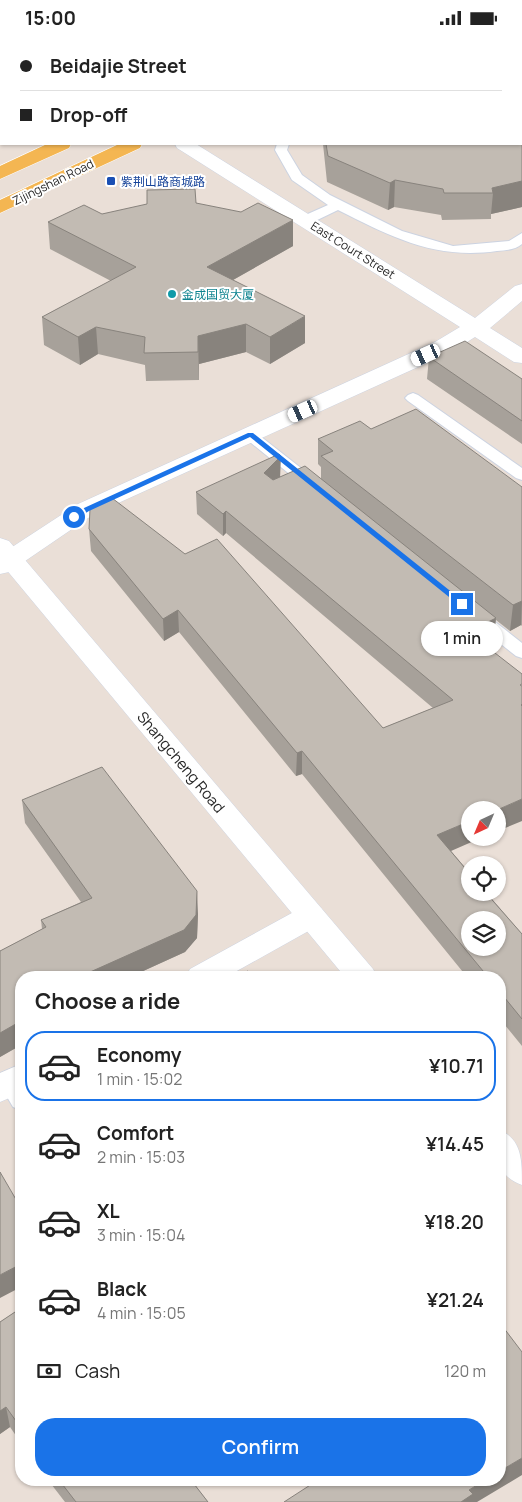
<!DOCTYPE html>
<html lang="en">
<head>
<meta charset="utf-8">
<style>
  body { margin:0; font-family:Manrope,"Noto Sans SC",sans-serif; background:#f2f2f2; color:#222; height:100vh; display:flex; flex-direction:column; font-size:19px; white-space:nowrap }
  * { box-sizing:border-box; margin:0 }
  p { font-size:16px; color:#767676 }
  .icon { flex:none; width:28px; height:28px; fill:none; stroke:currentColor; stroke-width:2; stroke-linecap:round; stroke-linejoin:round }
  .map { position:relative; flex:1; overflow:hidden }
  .drawer { position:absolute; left:15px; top:936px; width:491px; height:515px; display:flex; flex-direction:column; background:#fff; border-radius:20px; box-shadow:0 1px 4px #0004 }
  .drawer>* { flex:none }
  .guide { position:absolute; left:0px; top:0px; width:522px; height:110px; box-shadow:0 1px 4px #0004; display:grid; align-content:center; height:110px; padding:0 20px; background:#fff }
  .needle { width:32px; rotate:224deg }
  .controls { position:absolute; left:461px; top:766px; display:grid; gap:10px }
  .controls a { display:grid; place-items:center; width:45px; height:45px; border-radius:50%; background:#fff; box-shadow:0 1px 4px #0004; font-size:25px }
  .end { position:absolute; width:22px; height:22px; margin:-11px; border:6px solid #1a73e8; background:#fff; box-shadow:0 0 0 2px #fff }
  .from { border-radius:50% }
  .bubble { position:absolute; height:35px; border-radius:18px; background:#fff; box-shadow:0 1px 4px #0004; font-size:16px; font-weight:600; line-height:35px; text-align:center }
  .car { position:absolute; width:15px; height:30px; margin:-15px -8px; border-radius:6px; box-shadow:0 0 4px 1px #0007; background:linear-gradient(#fff 24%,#345 0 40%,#fff 0 76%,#345 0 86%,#fff 0) }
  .guide b { display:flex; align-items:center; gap:18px; height:48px; font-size:19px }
  .guide b+b { border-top:1px solid #e0e0e0 }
  .guide i { width:12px; height:12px; background:#222 }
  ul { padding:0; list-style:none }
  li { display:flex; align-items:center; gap:15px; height:70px; margin:0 10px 8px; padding:0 10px; border:2px solid transparent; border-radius:20px }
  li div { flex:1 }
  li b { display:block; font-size:19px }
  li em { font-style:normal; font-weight:600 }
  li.on { border-color:#1a73e8 }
  li>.icon { width:45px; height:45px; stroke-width:1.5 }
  h2 { padding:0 20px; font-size:22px; line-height:60px }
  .pay { display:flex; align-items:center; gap:12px; height:55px; padding:0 20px; font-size:19px }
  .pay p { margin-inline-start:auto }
  .cta { display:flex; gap:10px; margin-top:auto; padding:10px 20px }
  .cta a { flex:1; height:58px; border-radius:20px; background:#1a73e8; color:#fff; font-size:20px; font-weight:600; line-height:58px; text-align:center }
  .status { display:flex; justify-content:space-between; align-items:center; height:35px; padding:0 25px; background:#fff; direction:ltr }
  .status svg { height:14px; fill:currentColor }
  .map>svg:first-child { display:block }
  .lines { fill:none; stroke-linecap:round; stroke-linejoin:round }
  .service-casing { stroke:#ccd3e1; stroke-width:2 }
  .minor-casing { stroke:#ccd3e1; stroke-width:1 }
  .tertiary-casing { stroke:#ccd3e1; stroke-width:1 }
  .primary-casing { stroke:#fff; stroke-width:1 }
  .service { fill:#fff; fill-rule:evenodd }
  .minor { fill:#fff; fill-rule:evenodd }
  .tertiary { fill:#fff; fill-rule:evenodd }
  .primary { fill:#f4b652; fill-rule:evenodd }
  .wall { fill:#a7a19a }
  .shaded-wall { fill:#88837d }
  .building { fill:#c2bbb3; stroke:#88837d; fill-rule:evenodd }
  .route { fill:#1a73e8 }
  .transit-dot { fill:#1a4fb4; stroke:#fff; stroke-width:2 }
  .culture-dot { fill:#0f9aa8; stroke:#fff; stroke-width:2 }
  .labels { text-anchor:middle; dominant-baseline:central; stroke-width:4; stroke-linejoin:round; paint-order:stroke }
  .far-transit-label { font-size:12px; fill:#164399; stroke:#fff; text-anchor:start }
  .far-street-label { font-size:12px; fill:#272727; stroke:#fff }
  .far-culture-label { font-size:12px; fill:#0d838f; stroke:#fff; text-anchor:start }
  .street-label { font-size:15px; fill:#272727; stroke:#fff }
</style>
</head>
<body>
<div class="status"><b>15:00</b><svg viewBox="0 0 49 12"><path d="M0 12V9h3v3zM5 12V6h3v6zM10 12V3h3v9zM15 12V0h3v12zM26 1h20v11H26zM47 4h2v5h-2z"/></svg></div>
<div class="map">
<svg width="522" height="1467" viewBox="0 0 522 1467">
  <rect width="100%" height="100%" fill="#eadfd7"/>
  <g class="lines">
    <defs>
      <path id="service" d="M396 0H410L411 1H397Z
        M277 109H289L287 115 302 140 330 160 402 196 453 211 509 206 522 198V209C515 215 506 215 497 216 435 225 392 202 338 175L311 188H301L299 185 301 182 328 170 292 145 275 115Z
        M413 358 418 360 522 433V445L516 443 408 366 405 363 408 360Z
        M250 395 255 397 320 448 322 451 320 454H308L245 403 242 400 245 397Z
        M474 573 480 575 522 608V623L516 621 468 583 465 579 468 575Z
        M10 1039C25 1044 22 1061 21 1075L13 1072 0 1050 2 1042Z"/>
      <path id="minor" d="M175 109H196L475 283 515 251 522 249V266L490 293 522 313V328L514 327 475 302 451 317 94 479 9 537 0 539V520L78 469 435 307 460 292 177 113Z
        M311 870 321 873 326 881 321 889 226 942H186L190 934 301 873Z
        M21 1029V1058L0 1067V1038Z"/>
      <path id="tertiary" d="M0 503 9 506 373 934 377 942H345L0 527Z
        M500 1095C522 1105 522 1125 522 1150 494 1140 500 1121 500 1095Z"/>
      <path id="primary" d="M47 109H71L69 113 0 144V131Z
        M119 109H142L140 113 0 178V165Z"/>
    </defs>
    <!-- service casing -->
    <use href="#service" class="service-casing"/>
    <!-- minor casing -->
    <use href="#minor" class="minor-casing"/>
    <!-- tertiary casing -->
    <use href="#tertiary" class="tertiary-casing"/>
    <!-- primary casing -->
    <use href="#primary" class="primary-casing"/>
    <!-- service -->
    <use href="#service" class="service"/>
    <!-- minor -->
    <use href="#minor" class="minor"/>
    <!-- tertiary -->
    <use href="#tertiary" class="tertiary"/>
    <!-- primary -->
    <use href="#primary" class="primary"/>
  </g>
  <!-- wall -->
  <path class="wall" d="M450 0H522V172L491 179V184L442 185 441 180 394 172 388 175 327 147 323 109H521V1H450Z
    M196 168 293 211 233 245 305 308 270 329 246 317 199 329V345L146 346 145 330 98 319 80 330 44 310 42 282 111 246 50 214 48 187 102 179Z
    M429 322 522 344V409L427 344Z
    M371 394 522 452V591L521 590 510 596 496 585 493 605 484 610 451 816 522 899V1011L500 984V942H467L302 739 296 741 179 597 164 606 91 516 89 494 383 693 433 673 226 498 223 501 197 479 196 457 280 442 321 444V432L318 429V404Z
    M22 765 198 879 197 903 185 917 130 942H21V1010L0 1022V916L42 894 41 885 81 867 25 788Z
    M21 1273V1408L10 1392 0 1399V1287Z
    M48 1445H191L208 1467H65Z"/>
  <!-- shaded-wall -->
  <path class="shaded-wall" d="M108 0H126V1H105Z
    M1 78V97L0 98V79Z
    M395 145 394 172 388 175 390 148Z
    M522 146V172L491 179 493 158 492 153Z
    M293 185V211L208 259 207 232Z
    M305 281V308L270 329V302Z
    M246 289V317L199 329V345L198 301Z
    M96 292 98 319 80 330 78 302Z
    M281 421 280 444 264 460V438Z
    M226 476V498L223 501V479Z
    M522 566 521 590 510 596 513 570Z
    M178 575 179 597 164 606 163 584Z
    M496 583 493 605 466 620 468 597Z
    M302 716V739L296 741 297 718Z
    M522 764V786L498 796V775H497Z
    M470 786V802H483L435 823 437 800Z
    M197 856 198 879 197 903 185 917 130 942H79Z
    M21 986V1010L0 1022V998Z
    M21 1229V1252L0 1263V1240Z
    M6 1372 10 1392 0 1399V1376Z
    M522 1423V1440L477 1467H461L469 1455 485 1445H500V1436Z"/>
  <!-- building -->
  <path class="building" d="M0 0H108L105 1H1V78L0 79Z
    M476 0H522L521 15V1H479Z
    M521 35H522V146L492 153 493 158H444L443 154 395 145 390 148 328 121 326 109H521Z
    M195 154 196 168 241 177 258 168 293 185 207 232 305 281 270 302 246 289 198 301V317L144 318 145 302 96 292 78 302 42 282 136 232 48 187 84 170 102 179 147 169V155Z
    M465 306 522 344V386L429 322Z
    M416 374 522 452V566L513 570 321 421 333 416 318 404 360 386 371 394Z
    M279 419 281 421 264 438 273 445 305 431 496 583 468 597 522 639V649L520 650 522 651V669L521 670 522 671V764L497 775H470V786L437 800 470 839V858H486L522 899V984L500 957V942H488L302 716 297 718 178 575 163 584 89 494 90 474 112 463 185 519 217 504 383 693 453 665 226 476 223 479 196 457ZM470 885H498V912H470Z
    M102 732 197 856 196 880 184 895 79 942H21V986L0 998V916L46 892 41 885 92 863 22 765Z
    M248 936 253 942H234Z
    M0 1137 21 1173V1229L0 1240Z
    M21 1273V1393L6 1372 0 1376V1287Z
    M500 1288 522 1317V1423L500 1436Z
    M59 1445H191L208 1467H76Z
    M318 1445H485L469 1455 473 1459 461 1467H284Z"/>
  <!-- route -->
  <path class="route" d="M248 398H253L464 567V570H459L250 402 89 476 76 484 70 482 84 473Z"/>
  <!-- markers -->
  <rect class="transit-dot" x="106" y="141" width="10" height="10" rx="2.5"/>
  <circle class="culture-dot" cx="172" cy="259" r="5"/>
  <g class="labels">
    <!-- far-transit labels -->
    <g class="far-transit-label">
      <text x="121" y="146">紫荆山路商城路</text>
    </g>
    <!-- far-street labels -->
    <g class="far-street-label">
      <text transform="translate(53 147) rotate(-26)">Zijingshan Road</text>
      <text transform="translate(353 215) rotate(32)">East Court Street</text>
    </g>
    <!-- far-culture labels -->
    <g class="far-culture-label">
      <text x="182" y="259">金成国贸大厦</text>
    </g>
    <!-- street labels -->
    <g class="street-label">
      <text transform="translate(181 727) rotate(50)">Shangcheng Road</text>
    </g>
  </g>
</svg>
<div class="controls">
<a><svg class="needle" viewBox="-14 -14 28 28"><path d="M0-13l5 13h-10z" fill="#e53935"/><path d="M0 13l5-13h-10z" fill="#767676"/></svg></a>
<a><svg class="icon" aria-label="locate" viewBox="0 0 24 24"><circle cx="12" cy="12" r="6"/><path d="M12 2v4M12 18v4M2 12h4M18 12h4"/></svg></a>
<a><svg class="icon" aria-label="layers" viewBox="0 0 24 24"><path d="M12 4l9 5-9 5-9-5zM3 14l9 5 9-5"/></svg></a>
</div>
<i class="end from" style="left:74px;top:482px"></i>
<i class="end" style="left:462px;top:569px"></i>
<div class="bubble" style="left:421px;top:586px;width:82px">1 min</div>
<i class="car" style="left:426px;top:320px;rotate:246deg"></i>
<i class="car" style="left:303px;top:376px;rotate:246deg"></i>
<div class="guide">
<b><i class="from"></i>Beidajie Street</b>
<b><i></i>Drop-off</b>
</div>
<section class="drawer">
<h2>Choose a ride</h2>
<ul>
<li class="on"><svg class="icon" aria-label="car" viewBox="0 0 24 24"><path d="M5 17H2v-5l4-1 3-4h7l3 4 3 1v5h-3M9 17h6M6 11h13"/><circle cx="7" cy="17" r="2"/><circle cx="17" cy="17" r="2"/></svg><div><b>Economy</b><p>1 min · 15:02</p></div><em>¥10.71</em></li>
<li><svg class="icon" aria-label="car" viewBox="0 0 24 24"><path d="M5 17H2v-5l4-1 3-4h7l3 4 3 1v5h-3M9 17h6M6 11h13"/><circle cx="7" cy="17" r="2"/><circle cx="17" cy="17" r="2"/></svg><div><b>Comfort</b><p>2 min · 15:03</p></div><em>¥14.45</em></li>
<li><svg class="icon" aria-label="car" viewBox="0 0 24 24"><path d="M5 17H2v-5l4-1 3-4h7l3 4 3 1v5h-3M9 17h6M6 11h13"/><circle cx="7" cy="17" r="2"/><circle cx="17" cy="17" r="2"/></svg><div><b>XL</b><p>3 min · 15:04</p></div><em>¥18.20</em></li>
<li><svg class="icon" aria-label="car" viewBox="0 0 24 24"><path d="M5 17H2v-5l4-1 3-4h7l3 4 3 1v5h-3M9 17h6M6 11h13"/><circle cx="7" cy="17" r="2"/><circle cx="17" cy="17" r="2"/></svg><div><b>Black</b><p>4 min · 15:05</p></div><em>¥21.24</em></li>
</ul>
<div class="pay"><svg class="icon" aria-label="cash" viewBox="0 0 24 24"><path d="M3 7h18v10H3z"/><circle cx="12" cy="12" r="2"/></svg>Cash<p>120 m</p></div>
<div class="cta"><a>Confirm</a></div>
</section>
</div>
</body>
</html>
